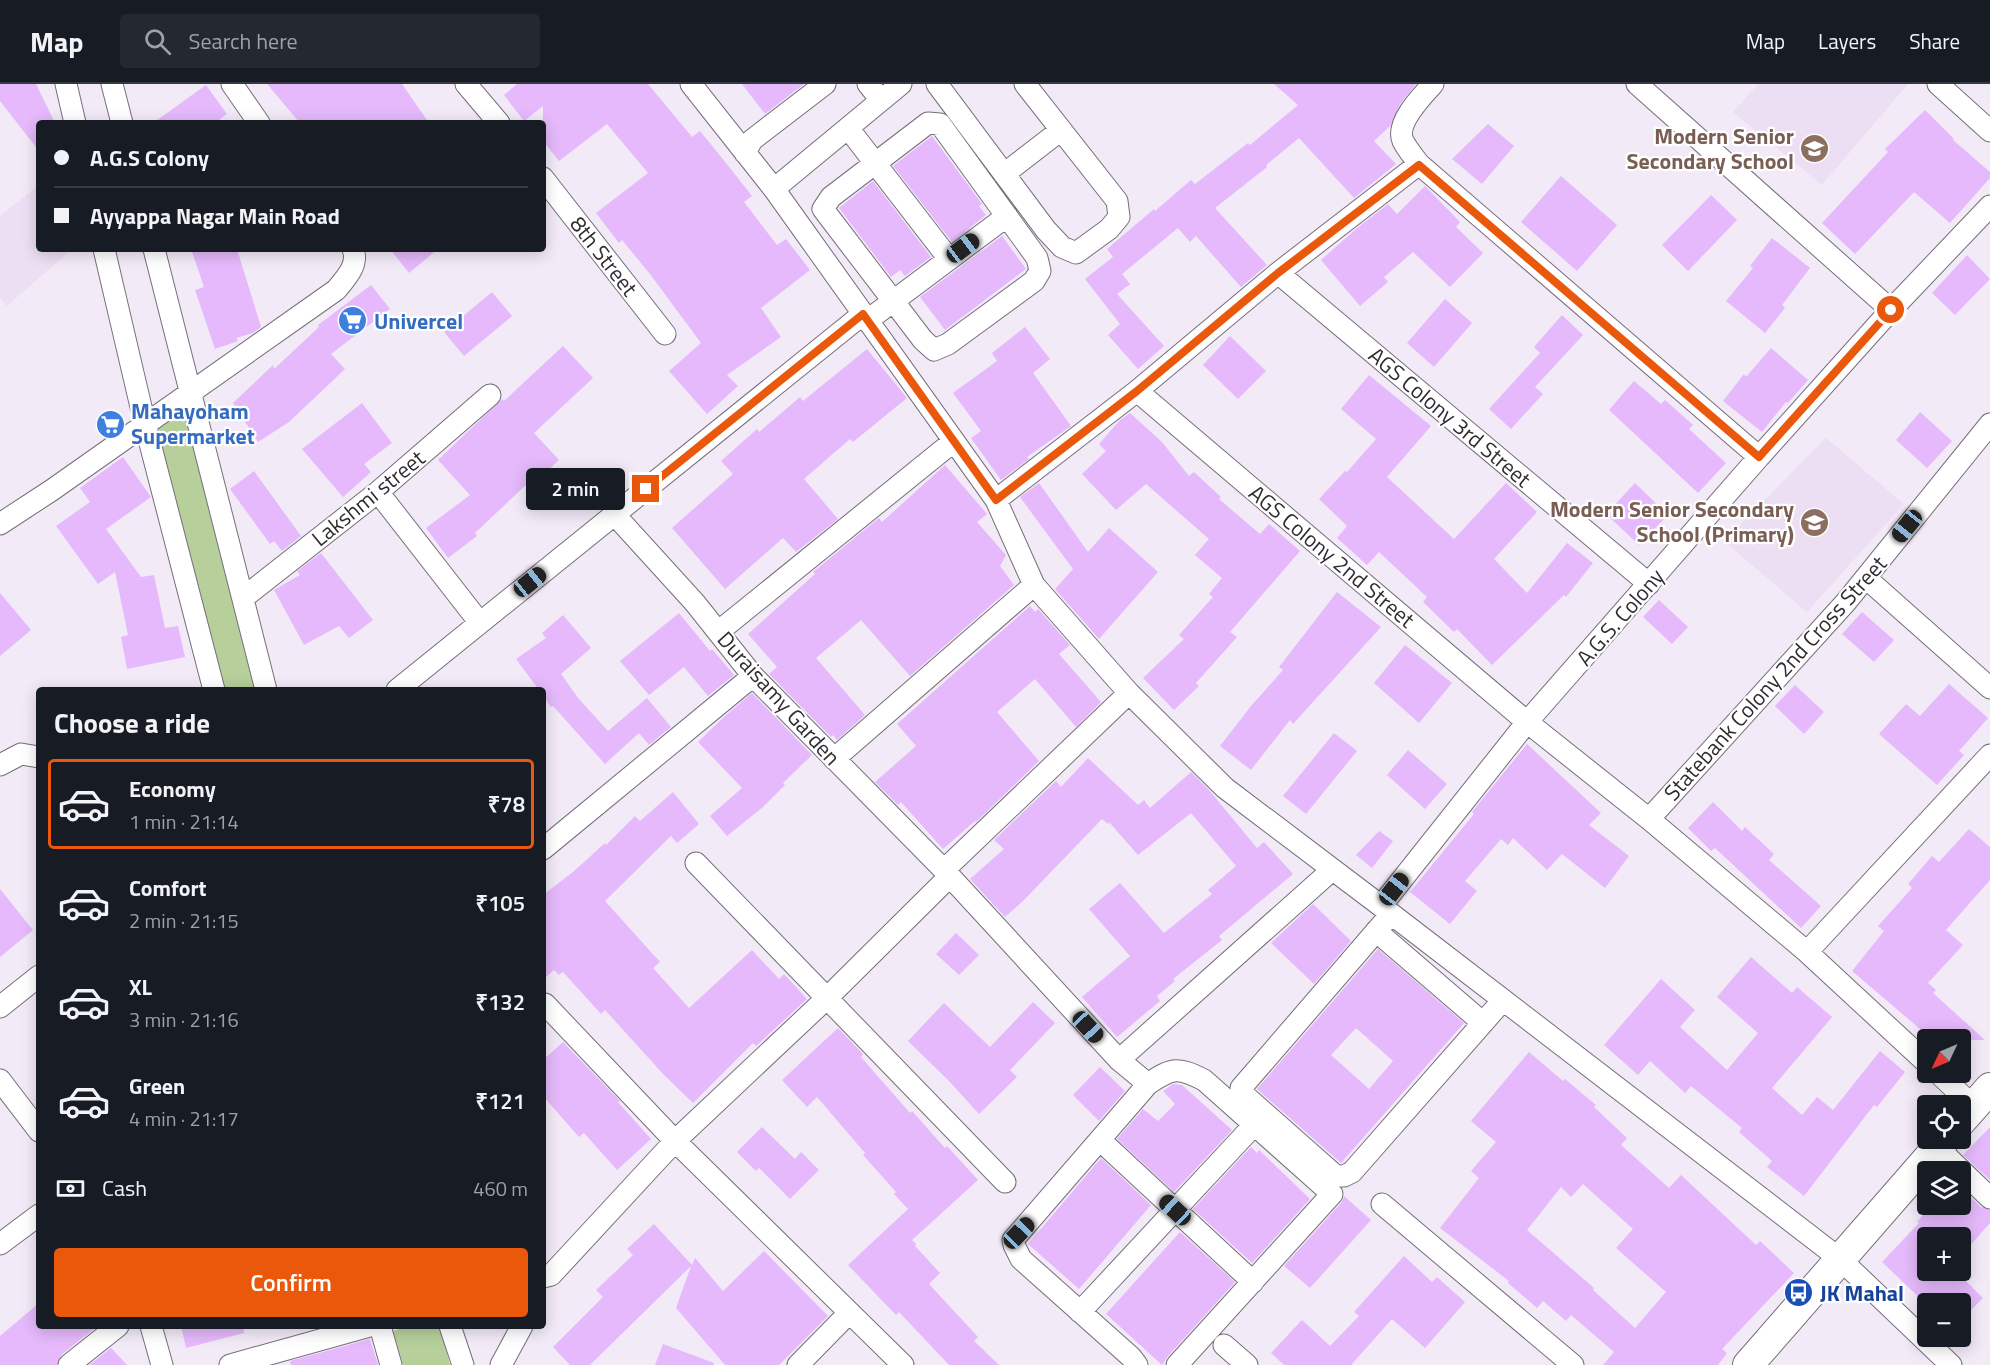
<!DOCTYPE html>
<html lang="en">
<head>
<meta charset="utf-8">
<style>
  body { margin:0; font-family:"Titillium Web",sans-serif; background:#242831; color:#f1f3f6; height:100vh; display:flex; flex-direction:column; font-size:22px; white-space:nowrap }
  * { box-sizing:border-box; margin:0 }
  p { font-size:20px; color:#9ea1a6 }
  .icon { flex:none; width:33px; height:33px; fill:none; stroke:currentColor; stroke-width:2; stroke-linecap:round; stroke-linejoin:round }
  .map { position:relative; flex:1; overflow:hidden }
  .sheet { position:absolute; left:36px; top:603px; width:510px; height:642px; display:flex; flex-direction:column; background:#171b24; border-radius:6px; box-shadow:0 3px 15px #0003 }
  .sheet>* { flex:none }
  .hud { position:absolute; left:36px; top:36px; width:510px; height:132px; border-radius:6px; box-shadow:0 3px 15px #0003; display:grid; align-content:center; height:132px; padding:0 18px; background:#171b24 }
  .needle { width:39px; rotate:226deg }
  .controls { position:absolute; left:1917px; top:945px; display:grid; gap:12px }
  .controls a { display:grid; place-items:center; width:54px; height:54px; border-radius:6px; background:#171b24; box-shadow:0 3px 15px #0003; font-size:30px }
  .end { position:absolute; width:27px; height:27px; margin:-14px; border:8px solid #ea580c; background:#fff; box-shadow:0 0 0 3px #fff }
  .from { border-radius:50% }
  .bubble { position:absolute; height:42px; border-radius:6px; background:#171b24; box-shadow:0 3px 15px #0003; font-size:20px; font-weight:600; line-height:42px; text-align:center }
  .car { position:absolute; width:18px; height:36px; margin:-18px -9px; border-radius:8px; box-shadow:0 0 4px 2px #0007; background:linear-gradient(#222 24%,#8ab4d8 0 40%,#222 0 76%,#8ab4d8 0 86%,#222 0) }
  .hud b { display:flex; align-items:center; gap:21px; height:57px; font-size:22px }
  .hud b+b { border-top:2px solid #363941 }
  .hud i { width:15px; height:15px; background:#f1f3f6 }
  ul { padding:0; list-style:none }
  li { display:flex; align-items:center; gap:18px; height:90px; margin:0 12px 9px; padding:0 6px; border:3px solid transparent; border-radius:6px }
  li div { flex:1 }
  li b { display:block; font-size:22px }
  li em { font-style:normal; font-weight:600 }
  li.active { border-color:#ea580c }
  li>.icon { width:54px; height:54px; stroke-width:1.5 }
  h2 { padding:0 18px; font-size:27px; line-height:72px }
  .pay { display:flex; align-items:center; gap:15px; height:66px; padding:0 18px; font-size:22px }
  .pay p { margin-inline-start:auto }
  .primary-button { display:flex; gap:12px; margin-top:auto; padding:12px 18px }
  .primary-button a { flex:1; height:69px; border-radius:6px; background:#ea580c; color:#fff; font-size:24px; font-weight:600; line-height:69px; text-align:center }
  header { display:flex; align-items:center; gap:36px; box-sizing:border-box; height:84px; padding:0 30px; background:#171b24; border-bottom:2px solid #363941 }
  header strong { font-size:28px }
  nav { display:flex; gap:33px; margin-inline-start:auto; font-size:21px }
  .search { width:420px; height:54px; background:#242831; display:flex; align-items:center; gap:15px; box-sizing:border-box; padding:0 21px; border-radius:6px; color:#9ea1a6; font-size:22px }
  .map>svg:first-child { display:block }
  .built { fill:#ecdef3 }
  .green { fill:#b7cf9b }
  .building { fill:#e5b9fb; fill-rule:evenodd }
  .lines { fill:none; stroke-linecap:round; stroke-linejoin:round }
  .street-casing { stroke:#766e7a; stroke-width:23 }
  .secondary-casing { stroke:#766e7a; stroke-width:32 }
  .street { stroke:#fff; stroke-width:21 }
  .secondary { stroke:#fff; stroke-width:30 }
  .route { stroke:#ea580c; stroke-width:8 }
  .labels { text-anchor:middle; dominant-baseline:central; stroke-width:4.5; stroke-linejoin:round; paint-order:stroke }
  .education-label { font-size:22px; font-weight:bold; fill:#785e54; stroke:#fff; text-anchor:end }
  .street-label { font-size:22px; fill:#302d32; stroke:#fff }
  .shop-label { font-size:22px; font-weight:bold; fill:#366cbe; stroke:#fff; text-anchor:start }
  .transit-label { font-size:22px; font-weight:bold; fill:#164399; stroke:#fff; text-anchor:start }
</style>
</head>
<body>
<header>
<strong>Map</strong>
<div class="search"><svg class="icon" aria-label="search" viewBox="0 0 24 24"><circle cx="10" cy="10" r="6"/><path d="M15 15l6 6"/></svg>Search here</div>
<nav><a>Map</a><a>Layers</a><a>Share</a></nav>
</header>
<div class="map">
<svg width="1990" height="1281" viewBox="0 0 1990 1281">
  <rect width="100%" height="100%" fill="#f3eaf8"/>
  <!-- built -->
  <path class="built" d="M1758 0H1908L1822 101 1733 28Z
    M39 101V165H72L7 222 0 214V132Z
    M1826 354 1904 420 1807 528 1724 457Z"/>
  <!-- green -->
  <path class="green" d="M187 325 259 606H221L155 347Z
    M410 1242H440L450 1281H403L393 1247Z"/>
  <!-- building -->
  <path class="building" d="M0 0H36L55 39H39V67L0 17Z
    M267 0H402L429 39H300Z
    M517 0H648L692 53 700 47 726 79 752 112 744 118 777 161 786 155 810 186 761 224 781 253 727 291 738 302 707 330 669 287 701 259 650 190 622 156 619 159 596 129 648 89 607 40 559 77 543 57V22L524 37 504 11Z
    M742 0H804L765 30Z
    M1274 0H1416L1400 20 1390 42 1374 57 1396 80 1354 114 1299 54 1266 81 1267 83 1215 124 1267 181 1241 203 1196 152 1190 158 1178 144 1122 190 1130 200 1117 210 1164 262 1138 285 1108 251 1120 240 1085 195 1113 173 1107 165 1154 125 1155 127 1191 96 1195 100 1248 59 1250 61 1298 21Z
    M206 1 227 30 215 39H153Z
    M1925 26 1954 55 1953 56 1990 88V94L1950 139 1914 108 1855 170 1822 139 1888 68 1885 65Z
    M1488 40 1514 62 1482 100 1452 75Z
    M932 52 982 120 979 122 986 131 952 158 893 82Z
    M1561 92 1617 141 1577 187 1521 138Z
    M873 97 931 173 905 192 900 186 891 193 839 124Z
    M1425 102 1460 138 1456 143 1483 169 1450 203 1413 168 1384 193 1388 198 1360 222 1321 176 1356 145 1388 120 1397 130Z
    M1711 111 1737 136 1688 187 1662 161Z
    M1002 152 1026 185 945 246 920 213Z
    M1772 154 1810 184 1782 221 1785 224 1765 249 1726 217 1753 184 1750 182Z
    M191 165H237L261 243 253 249 236 254 238 257 215 265 195 206 204 203Z
    M390 165H438L409 189Z
    M1967 171 1990 195 1955 231 1932 209Z
    M371 201 390 225 331 270 345 285 289 338 258 358 233 319 273 281 274 285 319 243 318 241Z
    M492 208 512 232 464 272 444 248Z
    M1445 215 1472 239 1434 283 1407 259Z
    M1562 231 1583 251 1535 303 1543 310 1511 345 1489 325 1540 269 1534 263Z
    M1025 243 1050 275 1033 289 1071 342 1027 373 1029 375 1001 396 971 354 981 347 953 309 997 277 992 269Z
    M1230 252 1266 287 1238 315 1203 281Z
    M563 262 593 294 534 349 559 376 531 402 528 399 475 449 477 452 448 474 426 444 470 411 438 376 502 315 504 317Z
    M1771 264 1808 296 1788 319 1786 318 1762 348 1723 317 1744 290 1746 293Z
    M867 265 907 314 853 358 850 355 804 395 838 435 796 468 783 454 725 505 672 444 733 390 721 377 757 345 759 348 800 313 803 317Z
    M1369 291 1431 342 1387 393 1454 455 1506 399 1537 428 1494 475 1527 509 1567 459 1593 479 1566 513 1564 511 1492 581 1457 545 1454 548 1423 518 1427 513 1379 468 1367 481 1337 454 1347 442 1319 415 1345 387 1347 388 1376 355 1341 325Z
    M1634 297 1661 320 1665 316 1693 341 1689 345 1726 379 1698 409 1609 326Z
    M362 319 392 359 364 380 371 388 343 413 302 365Z
    M1920 328 1952 357 1927 384 1896 356Z
    M1130 329 1162 358 1189 392 1194 388 1221 413 1219 415 1260 450 1269 440 1300 467 1230 548 1237 553 1196 599 1199 602 1174 626 1143 594 1184 555 1179 551 1213 513 1209 510 1222 494 1195 471 1209 455 1146 400 1116 426 1082 390 1106 367 1099 360 1120 336Z
    M123 373 151 413 106 445 141 493 154 491 165 544 178 542 185 573 127 585 121 553 128 551 115 488 98 500 56 442 90 418 80 404Z
    M945 381 987 430 977 438 1006 471 1000 482 1014 501 910 592 861 536 816 574 865 631 837 656 833 651 831 653 769 590 777 583 748 550 815 490 813 488 879 434 882 438Z
    M254 387 301 452 282 467 274 457 270 460 230 405Z
    M1039 399 1088 468 1109 444 1158 488 1099 555 1055 505 1073 485 1020 413Z
    M1635 399 1668 431 1639 461 1606 430Z
    M321 469 373 536 349 554 339 542 304 561 274 506 300 491 297 487Z
    M1337 508 1381 543 1293 640 1290 636 1251 686 1220 662 1251 622 1283 586 1279 583Z
    M0 509 31 546 0 572Z
    M1659 516 1688 543 1672 560 1643 533Z
    M1030 522 1035 528 1038 525 1070 561 1059 570 1101 618 1076 643 1035 595 997 628 1039 677 976 738 975 737 943 765 901 718 898 721 875 698 916 662 897 640Z
    M1862 528 1894 556 1874 578 1842 550Z
    M679 529 710 567 712 565 734 591 708 612 684 583 649 611 620 577Z
    M563 531 591 564 561 590 579 615 608 647 647 614 671 643 649 661 639 649 605 680 553 622 551 623 543 612V606H539L516 575 546 554 542 549Z
    M1405 561 1452 599 1419 639 1374 599Z
    M1949 600 1988 634 1959 667 1964 671 1937 701 1879 650 1906 620 1920 632Z
    M1795 601 1824 628 1804 650 1775 622Z
    M752 609 812 671 783 699 785 701 763 723 727 752 710 732 742 704 698 658 725 632Z
    M1334 649 1357 667 1306 730 1283 712Z
    M1527 660 1601 729 1589 741 1629 772 1605 804 1562 770 1547 786 1513 754 1508 761 1501 755 1465 797 1477 807 1450 840 1410 808 1474 730 1472 728Z
    M1408 666 1447 700 1425 725 1387 691Z
    M1088 674 1138 721 1144 716 1150 724 1191 688 1209 706 1257 764 1264 758 1293 790 1219 852 1222 856 1173 895 1175 897 1157 912 1160 917 1117 953 1082 913 1130 872 1089 825 1120 799 1164 849 1212 810 1208 806 1236 782 1191 729 1138 771 1109 738 1108 740 1102 735 1023 817 1005 833 970 795 1004 765 994 756 1056 697 1061 703Z
    M673 708 699 740 677 759 671 752 605 817 660 878 653 884 689 924 752 866 779 895 784 890 807 915 756 962 753 959 693 1019 664 991 605 926 601 930 563 888 559 891 554 886 543 896V811L573 788 605 759 606 761 635 732 640 737Z
    M1713 718 1742 747 1745 743 1774 770 1769 776 1821 822 1801 844 1715 764 1711 767 1688 744Z
    M1969 745 1990 763V796L1946 846 1963 861 1928 899 1936 906 1933 909 1985 956H1933L1852 887 1884 847 1878 842 1912 804 1908 800 1932 772 1939 778Z
    M1379 747 1393 757 1372 784 1356 771Z
    M0 805 33 846 0 873Z
    M1313 820 1351 857 1314 900 1271 859Z
    M956 849 979 871 959 891 936 870Z
    M1378 865 1464 939 1341 1079 1257 1005ZM1356 944 1393 977 1369 1005 1331 971Z
    M1751 873 1792 909 1797 903 1832 933 1772 1004 1802 1031 1817 1013 1833 1026 1880 967 1905 988 1877 1023 1874 1021 1804 1112 1767 1083 1772 1077 1739 1048 1742 1044 1691 1002 1685 1009 1650 977 1638 991 1604 961 1661 895 1695 926 1680 943 1727 986 1758 949 1717 913Z
    M1033 918 1055 939 1010 986 1017 993 979 1030 949 997 908 957 944 919 990 963Z
    M838 944 863 970 861 973 910 1029 912 1027 945 1064 947 1062 978 1096 912 1156 916 1160 915 1162 940 1189 929 1200 978 1253 974 1257 999 1281H949L899 1228 896 1231 848 1181 908 1125 894 1110 896 1108 863 1071 865 1069 817 1013 807 1023 782 996Z
    M563 958 620 1017 618 1018 651 1055 617 1086 584 1049 579 1053 543 1012V976Z
    M1529 968 1563 997 1565 995 1596 1021 1594 1023 1627 1054 1621 1061 1669 1104 1681 1091 1756 1161 1760 1157 1794 1189 1722 1265 1727 1269 1718 1281H1603L1614 1268 1571 1231 1566 1237 1543 1217 1537 1224 1508 1199 1509 1197 1440 1144 1479 1094 1471 1087 1496 1058 1471 1037ZM1583 1100 1633 1145 1616 1164 1666 1208 1635 1244 1593 1206 1594 1204 1527 1146 1561 1103 1571 1113Z
    M1100 983 1125 1007 1099 1037 1073 1011Z
    M1173 1000 1182 1001 1232 1046 1174 1108 1117 1055 1143 1025 1158 1037 1175 1020 1163 1007Z
    M762 1043 795 1075 801 1068 819 1086 790 1115 759 1084 756 1087 737 1068Z
    M1990 1043V1096L1963 1071Z
    M1251 1063 1257 1069 1259 1066 1310 1115 1252 1179 1193 1125Z
    M1101 1074 1151 1121 1079 1205 1028 1160Z
    M1960 1103 1981 1123 1990 1126V1139L1960 1173V1154H1928V1186H1955L1983 1214 1960 1237V1220H1928V1225L1925 1223 1927 1221 1882 1178 1919 1139 1917 1138 1932 1120H1960Z
    M1344 1112 1371 1136 1310 1204 1284 1182 1341 1119Z
    M654 1140 692 1181 695 1174 723 1207 764 1167 828 1232 779 1281H725L676 1224 691 1182 590 1281H570L553 1263 603 1213 596 1206 633 1171 627 1165Z
    M1180 1148 1235 1198 1168 1272 1162 1281 1106 1230Z
    M1404 1172 1432 1198 1437 1193 1465 1218 1425 1264 1392 1235 1351 1281H1284L1271 1269 1302 1236 1330 1262 1359 1232 1354 1228Z
    M39 1219V1242H92L95 1244 61 1271 57 1281H0V1252Z
    M181 1242H243L244 1249 186 1264Z
    M370 1255 378 1281H291L290 1277Z
    M663 1260 714 1279V1281H655Z
    M111 1264 127 1281H89Z"/>
  <g class="lines">
    <defs>
      <path id="street" d="M66 0 75 39
        M112 0 122 39
        M232 0 259 39
        M466 0 499 39
        M691 0 774 105 996 416 1034 501 1129 609 1225 704 1381 822 1840 1175 1951 1281
        M868 0 881 16
        M937 0 1046 146 1062 163 1076 169 1109 145 1119 133 1117 117 1025 0
        M1637 0 1891 226
        M1938 0 1990 47
        M928 39 940 40 1037 174 1040 187 1034 197 948 260 934 266 923 256 823 125 831 113Z
        M848 44 949 175
        M745 69 752 56 825 0
        M1419 80C1414 73 1407 65 1403 57 1395 39 1422 12 1433 0
        M1004 90 1061 46
        M543 94 665 250
        M774 105 901 0
        M104 165 145 340 214 606
        M154 165 266 606
        M1278 189 1649 500
        M868 236 1007 132
        M1137 307 1527 638 1649 735 1807 868 1928 980
        M378 408 480 539
        M996 416 1137 307 1278 189 1419 80 1759 373 1891 226 1990 122
        M614 430 695 519 753 592 944 786 1119 976 1148 1000 1013 1156 1014 1161 1021 1175 1131 1273 1137 1281
        M0 440 52 406 336 206C346 194 359 181 353 165
        M1866 494 1990 604
        M243 514 378 408 490 311
        M718 548 954 357
        M397 606 863 230
        M834 675 1034 501
        M0 681 21 670 39 673
        M1649 735 1846 518 1990 340
        M543 765 753 592
        M696 779 1005 1098
        M944 786 1129 609
        M1381 822 1527 638 1759 373
        M1391 830 1241 1004 1242 1009 1336 1092H1344L1352 1088 1503 916
        M1376 847 1483 939
        M1807 868 1990 671
        M545 920 675 1057 903 1281
        M0 923 39 892
        M1119 976 1332 786
        M1937 988 1974 1023
        M0 996 39 1047
        M1148 1000C1173 983 1178 983 1204 996L1332 1110 1177 1281
        M1100 1056 1253 1198
        M1938 1064 1990 1114
        M1382 1120 1573 1281
        M0 1160 39 1131
        M543 1193 551 1191 675 1057 827 914 949 793
        M1080 1228 1254 1041
        M151 1242 162 1281
        M380 1242 391 1281
        M450 1242 463 1281
        M1224 1261 1247 1281
        M69 1281 118 1242
        M230 1281 370 1242
        M501 1281 522 1242
        M798 1281 849 1229"/>
      <path id="secondary" d="M1960 1038 1990 1004
        M1748 1281 1946 1054"/>
    </defs>
    <!-- street casing -->
    <use href="#street" class="street-casing"/>
    <!-- secondary casing -->
    <use href="#secondary" class="secondary-casing"/>
    <!-- street -->
    <use href="#street" class="street"/>
    <!-- secondary -->
    <use href="#secondary" class="secondary"/>
  </g>
  <g class="lines">
    <!-- route -->
    <path class="route" d="M646 405 863 230 996 416 1137 307 1278 189 1419 81 1759 373 1891 226"/>
  </g>
  <!-- icons -->
  <defs>
    <symbol id="school-disc" viewBox="-11 -11 22 22"><circle r="9.5" fill="#8d6e63" stroke="#fff"/><path d="M0-5L7-2L0 1L-7-2ZM-4 1L0 2.5L4 1V4Q0 6-4 4Z" fill="#fff"/></symbol>
    <symbol id="supermarket-disc" viewBox="-11 -11 22 22"><circle r="9.5" fill="#3f7fe0" stroke="#fff"/><path d="M-6-5.5h2.5l.6 2H6L4.5 2H-2.5L-4.4-4H-6ZM-1.5 3.2a1.3 1.3 0 1 0 .1 0ZM3 3.2a1.3 1.3 0 1 0 .1 0Z" fill="#fff"/></symbol>
    <symbol id="bus-disc" viewBox="-11 -11 22 22"><circle r="9.5" fill="#1a4fb4" stroke="#fff"/><path d="M-5-6H5V4H4V6H2V4H-2V6H-4V4H-5ZM-3.5-4V0h7V-4ZM-3.5 1.2v1.5H-2V1.2ZM2 1.2v1.5H3.5V1.2Z" fill="#fff"/></symbol>
  </defs>
  <g fill-rule="evenodd">
    <use href="#school-disc" x="1798" y="48" width="33" height="33"/>
    <use href="#supermarket-disc" x="336" y="220" width="33" height="33"/>
    <use href="#supermarket-disc" x="94" y="324" width="33" height="33"/>
    <use href="#school-disc" x="1798" y="422" width="33" height="33"/>
    <use href="#bus-disc" x="1782" y="1192" width="33" height="33"/>
  </g>
  <g class="labels">
    <!-- education labels -->
    <g class="education-label">
      <text x="1794" y="52">Modern Senior<tspan x="1794" dy="25">Secondary School</tspan></text>
      <text x="1794" y="425">Modern Senior Secondary<tspan x="1794" dy="25">School (Primary)</tspan></text>
    </g>
    <!-- street labels -->
    <g class="street-label">
      <text transform="translate(604 172) rotate(52)">8th Street</text>
      <text transform="translate(1450 333) rotate(40)">AGS Colony 3rd Street</text>
      <text transform="translate(368 414) rotate(-39)">Lakshmi street</text>
      <text transform="translate(1332 472) rotate(40)">AGS Colony 2nd Street</text>
      <text transform="translate(1620 533) rotate(-49)">A.G.S. Colony</text>
      <text transform="translate(1775 594) rotate(-48)">Statebank Colony 2nd Cross Street</text>
      <text transform="translate(779 614) rotate(48)">Duraisamy Garden</text>
    </g>
    <!-- shop labels -->
    <g class="shop-label">
      <text x="374" y="237">Univercel</text>
      <text x="131" y="327">Mahayoham<tspan x="131" dy="25">Supermarket</tspan></text>
    </g>
    <!-- transit labels -->
    <g class="transit-label">
      <text x="1820" y="1209">JK Mahal</text>
    </g>
  </g>
</svg>
<div class="controls">
<a><svg class="needle" viewBox="-14 -14 28 28"><path d="M0-13l5 13h-10z" fill="#e53935"/><path d="M0 13l5-13h-10z" fill="#9ea1a6"/></svg></a>
<a><svg class="icon" aria-label="locate" viewBox="0 0 24 24"><circle cx="12" cy="12" r="6"/><path d="M12 2v4M12 18v4M2 12h4M18 12h4"/></svg></a>
<a><svg class="icon" aria-label="layers" viewBox="0 0 24 24"><path d="M12 4l9 5-9 5-9-5zM3 14l9 5 9-5"/></svg></a>
<a>+</a>
<a>−</a>
</div>
<i class="end from" style="left:1891px;top:226px"></i>
<i class="end" style="left:646px;top:405px"></i>
<div class="bubble" style="left:526px;top:384px;width:99px">2 min</div>
<i class="car" style="left:963px;top:164px;rotate:53deg"></i>
<i class="car" style="left:1907px;top:442px;rotate:219deg"></i>
<i class="car" style="left:530px;top:498px;rotate:51deg"></i>
<i class="car" style="left:1394px;top:805px;rotate:38deg"></i>
<i class="car" style="left:1088px;top:943px;rotate:137deg"></i>
<i class="car" style="left:1175px;top:1126px;rotate:313deg"></i>
<i class="car" style="left:1019px;top:1149px;rotate:44deg"></i>
<div class="hud">
<b><i class="from"></i>A.G.S Colony</b>
<b><i></i>Ayyappa Nagar Main Road</b>
</div>
<section class="sheet">
<h2>Choose a ride</h2>
<ul>
<li class="active"><svg class="icon" aria-label="car" viewBox="0 0 24 24"><path d="M5 17H2v-5l4-1 3-4h7l3 4 3 1v5h-3M9 17h6M6 11h13"/><circle cx="7" cy="17" r="2"/><circle cx="17" cy="17" r="2"/></svg><div><b>Economy</b><p>1 min · 21:14</p></div><em>₹78</em></li>
<li><svg class="icon" aria-label="car" viewBox="0 0 24 24"><path d="M5 17H2v-5l4-1 3-4h7l3 4 3 1v5h-3M9 17h6M6 11h13"/><circle cx="7" cy="17" r="2"/><circle cx="17" cy="17" r="2"/></svg><div><b>Comfort</b><p>2 min · 21:15</p></div><em>₹105</em></li>
<li><svg class="icon" aria-label="car" viewBox="0 0 24 24"><path d="M5 17H2v-5l4-1 3-4h7l3 4 3 1v5h-3M9 17h6M6 11h13"/><circle cx="7" cy="17" r="2"/><circle cx="17" cy="17" r="2"/></svg><div><b>XL</b><p>3 min · 21:16</p></div><em>₹132</em></li>
<li><svg class="icon" aria-label="car" viewBox="0 0 24 24"><path d="M5 17H2v-5l4-1 3-4h7l3 4 3 1v5h-3M9 17h6M6 11h13"/><circle cx="7" cy="17" r="2"/><circle cx="17" cy="17" r="2"/></svg><div><b>Green</b><p>4 min · 21:17</p></div><em>₹121</em></li>
</ul>
<div class="pay"><svg class="icon" aria-label="cash" viewBox="0 0 24 24"><path d="M3 7h18v10H3z"/><circle cx="12" cy="12" r="2"/></svg>Cash<p>460 m</p></div>
<div class="primary-button"><a>Confirm</a></div>
</section>
</div>
</body>
</html>
